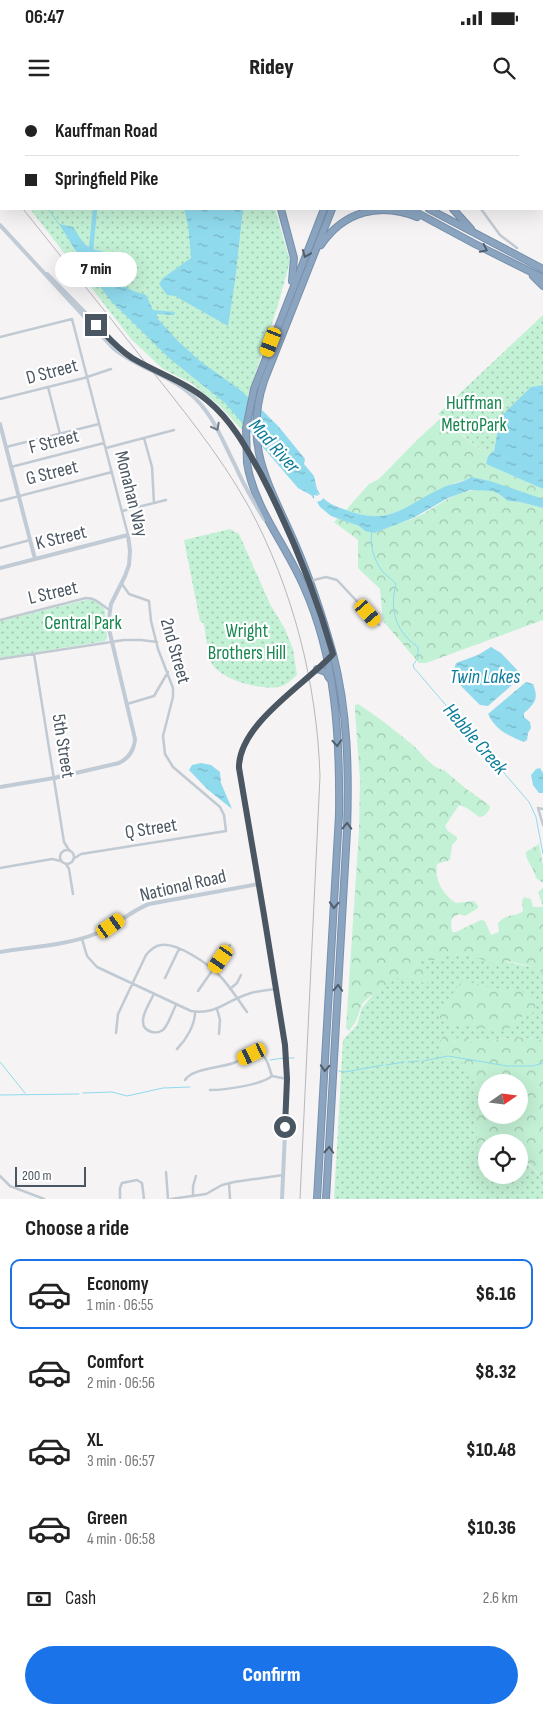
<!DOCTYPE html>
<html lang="en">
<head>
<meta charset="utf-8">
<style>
  body { margin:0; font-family:"Sofia Sans Condensed",sans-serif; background:#f2f2f2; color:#222; height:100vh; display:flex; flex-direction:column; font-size:19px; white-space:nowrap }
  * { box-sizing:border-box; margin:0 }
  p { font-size:16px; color:#767676 }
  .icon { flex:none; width:28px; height:28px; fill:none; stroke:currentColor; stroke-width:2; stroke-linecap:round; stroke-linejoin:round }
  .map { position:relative; height:1099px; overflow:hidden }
  .drawer { display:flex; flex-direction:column; background:#fff; flex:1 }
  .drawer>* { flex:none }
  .top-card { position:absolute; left:0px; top:0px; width:544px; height:110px; box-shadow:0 5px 20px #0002; display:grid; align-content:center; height:110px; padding:0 25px; background:#fff }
  .needle { width:32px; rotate:76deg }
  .controls { position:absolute; left:478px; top:974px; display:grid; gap:10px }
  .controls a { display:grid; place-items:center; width:50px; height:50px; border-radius:50%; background:#fff; box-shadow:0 5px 20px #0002; font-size:25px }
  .scale { position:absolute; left:15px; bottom:12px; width:71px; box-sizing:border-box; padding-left:5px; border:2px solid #4a5661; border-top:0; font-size:14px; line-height:18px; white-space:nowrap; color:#4a5661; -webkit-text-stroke:4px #fff; paint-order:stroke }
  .end { position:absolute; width:22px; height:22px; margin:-11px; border:6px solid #4a5661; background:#fff; box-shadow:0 0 0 2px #fff }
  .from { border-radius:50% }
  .bubble { position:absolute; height:35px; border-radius:18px; background:#fff; box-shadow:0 5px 20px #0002; font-size:16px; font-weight:800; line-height:35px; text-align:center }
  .car { position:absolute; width:15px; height:30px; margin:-15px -8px; border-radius:6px; box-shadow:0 0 4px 1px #0007; background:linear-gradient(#f5c518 24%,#345 0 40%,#f5c518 0 76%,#345 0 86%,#f5c518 0) }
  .top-card b { display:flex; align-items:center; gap:18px; height:48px; font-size:19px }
  .top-card b+b { border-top:1px solid #e0e0e0 }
  .top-card i { width:12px; height:12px; background:#222 }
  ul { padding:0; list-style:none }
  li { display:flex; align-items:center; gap:15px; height:70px; margin:0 10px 8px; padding:0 15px; border:2px solid transparent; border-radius:10px }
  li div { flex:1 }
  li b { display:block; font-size:19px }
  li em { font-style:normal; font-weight:800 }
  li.active { border-color:#1a73e8 }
  li>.icon { width:45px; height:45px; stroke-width:1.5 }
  h2 { padding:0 25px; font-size:22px; line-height:60px }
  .pay { display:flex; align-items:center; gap:12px; height:55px; padding:0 25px; font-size:19px }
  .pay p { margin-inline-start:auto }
  .cta { display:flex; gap:10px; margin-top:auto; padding:10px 25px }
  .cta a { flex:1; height:58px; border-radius:30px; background:#1a73e8; color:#fff; font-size:20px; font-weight:800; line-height:58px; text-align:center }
  .status { display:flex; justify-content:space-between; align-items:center; height:35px; padding:0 25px; background:#fff; direction:ltr }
  .status svg { height:14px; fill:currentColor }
  header { display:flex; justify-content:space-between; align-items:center; height:65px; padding:0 25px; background:#fff; font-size:22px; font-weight:800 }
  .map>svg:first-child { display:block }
  .grass { fill:url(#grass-dots) }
  .forest { fill:url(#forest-crowns); fill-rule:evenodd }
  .water { fill:url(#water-ripples) }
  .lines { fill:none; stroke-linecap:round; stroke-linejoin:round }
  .stream { stroke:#90daee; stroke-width:1 }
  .river { stroke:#90daee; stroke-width:4.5 }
  .highway-casing { stroke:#7690ad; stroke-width:8 }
  .street { stroke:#c1cad2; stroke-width:2.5 }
  .secondary { stroke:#c1cbd6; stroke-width:4 }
  .highway { stroke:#8ba5c1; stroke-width:6 }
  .rail { stroke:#b5b8bd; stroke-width:1 }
  .highway-bridge-casing { stroke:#7690ad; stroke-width:8; stroke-linecap:butt }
  .secondary-bridge { stroke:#c1cbd6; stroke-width:4 }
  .highway-bridge { stroke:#8ba5c1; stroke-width:6 }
  .oneway { stroke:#505e6b }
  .oneway2 { stroke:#6e7984 }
  .route { stroke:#4a5661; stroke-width:6 }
  .labels { text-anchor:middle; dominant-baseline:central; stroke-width:4.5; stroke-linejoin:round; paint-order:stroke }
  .street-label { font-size:19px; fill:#4a5661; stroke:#fff }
  .park-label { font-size:19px; fill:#17864f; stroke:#fff }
  .water-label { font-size:20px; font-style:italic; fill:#0c7c9b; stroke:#fff }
</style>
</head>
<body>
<div class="status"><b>06:47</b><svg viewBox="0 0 49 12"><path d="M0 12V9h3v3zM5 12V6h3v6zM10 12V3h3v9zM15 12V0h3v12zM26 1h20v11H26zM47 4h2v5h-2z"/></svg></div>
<header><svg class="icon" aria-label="menu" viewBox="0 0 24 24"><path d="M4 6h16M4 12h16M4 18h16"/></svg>Ridey<svg class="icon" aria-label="search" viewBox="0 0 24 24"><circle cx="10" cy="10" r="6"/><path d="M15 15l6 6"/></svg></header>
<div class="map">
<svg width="543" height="1099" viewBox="0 0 543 1099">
  <defs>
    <pattern id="grass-dots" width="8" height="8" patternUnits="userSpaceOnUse" patternTransform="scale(1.25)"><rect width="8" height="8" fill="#c3f1d5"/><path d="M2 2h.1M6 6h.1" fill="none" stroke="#a0c6b0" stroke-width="1.8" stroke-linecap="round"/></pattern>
    <pattern id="forest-crowns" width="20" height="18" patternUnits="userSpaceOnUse" patternTransform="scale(1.25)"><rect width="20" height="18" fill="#c3f1d5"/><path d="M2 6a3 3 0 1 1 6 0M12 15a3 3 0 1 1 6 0" fill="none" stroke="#a0c6b0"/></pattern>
    <pattern id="water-ripples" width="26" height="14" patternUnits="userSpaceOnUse" patternTransform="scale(1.25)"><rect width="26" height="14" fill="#90daee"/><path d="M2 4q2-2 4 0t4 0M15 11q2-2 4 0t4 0" fill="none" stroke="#78b4c4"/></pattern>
  </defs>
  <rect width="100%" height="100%" fill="#f5f3f3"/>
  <!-- grass -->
  <path class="grass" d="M0 0H269L1 1V72Z
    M30 109H275L290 161 278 205 247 299 242 330 220 306 191 283 163 269 132 240Z
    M543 215V285L531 287 498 329 494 351 488 356 438 314Z
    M230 429 239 434 270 504 285 529 293 549 297 575C293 578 288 584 282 586 265 592 219 580 211 562 207 553 206 535 204 524L200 521 184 440Z
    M90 499C109 506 105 513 106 529 107 535 108 537 105 541L0 558V521Z
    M418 852 487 854 507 862 543 869V940L517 937 512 939 501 938 494 941 474 939 470 947 453 940V960H460L478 981 476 985 479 993 477 1017 480 1059H486V1075H519V1058H521L543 1078V1099H334L343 940 357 925 362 908 375 892 376 855Z"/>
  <!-- forest -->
  <path class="forest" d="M441 318 488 356 486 364 543 389V399C533 396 523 394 514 390 500 386 484 377 470 379 420 388 402 432 346 410L369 384 379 379 418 339Z
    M476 390 492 391 499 394 508 401 520 402 543 408V520L426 563H419L383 521 380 489 358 468V440L334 422 338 418 359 426 365 431C381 427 397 425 412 419 435 410 450 392 476 390Z
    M358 604C377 616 397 632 414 646 423 654 431 668 444 670L465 688 489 705 490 708C487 713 485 717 479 717L467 708 459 705 445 726 448 731 457 737V740L452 745 450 760 437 764C434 779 443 795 456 803L474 801 478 806V808L465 816 459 814 453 817 451 822 452 832H456L481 820 485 821 491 835 499 832 498 823C508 812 514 818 523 811L522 801 524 797 531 799 533 807H543L538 792 543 788V873L530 866 507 861C496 869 488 861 477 858 472 856 464 855 458 854 448 853 440 859 431 861 426 858 423 858 418 862V865L421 869 430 872 431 876 427 884 413 879 396 878 370 896 362 904 356 921 349 931 346 928 359 731 360 680 355 611V605Z
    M539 744 543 765V783L536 778C535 769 525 760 526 752Z
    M466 881 487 887 521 891 532 897C540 912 533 914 521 917 508 939 487 928 468 925 458 923 450 925 441 921L438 910 445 904 461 882Z
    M445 934 456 942 457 938 468 939 467 945 470 946 474 939 494 941 501 938 512 939 517 937 543 940V1078L527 1062 519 1058V1042H486V1059H480C474 1047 478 1008 479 993L476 988 477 981 460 960 447 959 439 950 442 944 440 941ZM486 982H519V1015H486Z"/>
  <!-- water -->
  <path class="water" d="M184 109H243L235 181 228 226 175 196 167 195 159 184 163 178 191 158 188 124Z
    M59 124 73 127C83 141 84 149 102 151 101 177 124 189 146 195L153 210 175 212 174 215 157 214V218L178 241 200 261 239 289 263 311 279 327 305 359 304 364 314 376 317 389 320 394 319 395 317 393 318 396 314 395V399L311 395 298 388 225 303 169 258 111 201 91 175Z
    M543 285V389L486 364 488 356 494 351 498 329 495 322 531 287Z
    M471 377 490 381 543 399V408L520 402 508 401 499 394 492 391 470 390 448 398 413 418 374 433 365 431 359 426 331 416 320 407 317 402 322 400 323 398C329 404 338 407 346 410 391 427 405 405 442 388 452 383 463 383 471 377Z
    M491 547 501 553 520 573V578L488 606 480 605 454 579 453 573 456 563 478 555Z
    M526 582 533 584C539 599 535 603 524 613V617L530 622 531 628 528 633 527 640 524 642C507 635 496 630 488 614Z
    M201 663 211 665 220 672 221 683 232 709 207 689 189 670 192 665Z
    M540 668 543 673V693H539L533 685 531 675 536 669Z"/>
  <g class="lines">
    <!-- stream -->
    <path class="stream" d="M0 57 1 60
      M48 109 59 124
      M372 431C369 446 375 465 387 476 391 479 393 480 396 484 389 510 396 532 418 547V558L413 565 414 568 529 702 536 717 543 754
      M288 958H294
      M270 960 284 958
      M423 961 448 956 507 966H533L543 963
      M0 962 25 993
      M408 962 419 961
      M386 965 404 962
      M339 971 345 972 383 965
      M83 993 112 992 127 996 163 988 190 987
      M0 995 79 994"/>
    <!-- river -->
    <path class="river" d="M110 1V0
      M92 155 91 150 95 109"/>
    <defs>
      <path id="highway" d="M320 0V1
        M330 0 331 1
        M402 0 407 1
        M421 0 422 1
        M271 1V0
        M367 1V0
        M388 1 394 0
        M281 109 294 158 292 181
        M410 109 475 144 543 178
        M429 109 543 169
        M453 109 471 129
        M321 145C344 111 380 102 417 117
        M533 176 543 186
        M254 289 324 109
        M247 363C254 408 286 445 304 487 336 558 340 637 339 715L317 1099
        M317 569 326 572 329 578
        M326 1099 347 731C349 673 348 611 333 554 323 518 311 481 296 446 271 387 242 348 264 281L332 109"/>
    </defs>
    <!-- highway casing -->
    <use href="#highway" class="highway-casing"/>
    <!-- street -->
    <path class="street" d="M429 0 430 1
      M481 109 500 135 517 148
      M0 237 72 219 128 435
      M48 287 60 334
      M0 299 84 278 111 269
      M144 338 152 367 154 403
      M6 347 99 324
      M106 348 174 330
      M11 367 104 343
      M0 401 112 372
      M122 411 166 400
      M0 448 30 440
      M310 481 326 477 337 480 379 525
      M0 520 86 498C98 498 101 506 110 510
      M34 554 64 742 69 750
      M0 559 124 540H141L157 542
      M127 604 154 596 168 572
      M538 708 543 725
      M538 708 543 709
      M60 757a7 7 0 1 1 14 0a7 7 0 1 1-14 0Z
      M73 759 81 754 226 731 224 715 220 707 173 667 165 654 163 636 173 597V588L158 549 151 521 149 501 129 494 122 484
      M66 764 69 769 73 794
      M0 768 52 759 61 761
      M82 839 87 856 97 867 191 911C217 915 225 901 248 894 256 891 267 890 276 889
      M165 878 179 849
      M230 889 237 883 241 875
      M198 891 230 845
      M154 894C149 904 133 927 152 932 156 933 160 932 163 930 169 924 172 912 176 905
      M217 909 220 920 219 934
      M116 933 118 914 146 855C150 850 154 846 161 845 177 842 208 864 219 875 230 886 238 900 247 912
      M177 949C186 940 195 925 195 912
      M272 976 287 979
      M185 980C192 968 223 968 236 962 242 959 251 952 258 953 268 956 269 969 272 976
      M210 990C225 990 261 985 272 976
      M166 1072 168 1099
      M0 1076 10 1086 44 1099
      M229 1083 230 1099
      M193 1096V1086L196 1076
      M120 1099V1088L122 1083 137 1080 142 1083 144 1099
      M171 1099 206 1094 222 1085 234 1082 283 1075"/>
    <!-- secondary -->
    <path class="secondary" d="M374 1 375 0
      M0 125 113 248C135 267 165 273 188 292 212 311 221 338 235 365 243 384 253 401 264 419
      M47 174 118 246 139 262
      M168 276C201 292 226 314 245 345
      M0 324 35 459
      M249 351 266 385
      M0 468 128 435 130 451 129 465 125 476 111 504 108 525 135 639C134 651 129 658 119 663L54 678 0 687
      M317 569 328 559
      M0 852C30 847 68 845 95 834 115 827 130 811 149 804L259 784
      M282 1099 287 988 285 945 239 662C242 633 278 602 299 584"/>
    <!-- highway -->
    <use href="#highway" class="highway"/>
    <!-- rail -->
    <path class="rail" d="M0 80 1 82
      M23 109C62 158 102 207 141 257 179 305 219 353 249 407 293 489 317 583 320 676L300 1099"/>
    <defs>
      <path id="highway-bridge" d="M247 363 246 328 254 289"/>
    </defs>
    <!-- highway-bridge casing -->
    <use href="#highway-bridge" class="highway-bridge-casing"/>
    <!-- secondary-bridge -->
    <path class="secondary-bridge" d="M299 584 317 569"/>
    <!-- highway-bridge -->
    <use href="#highway-bridge" class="highway-bridge"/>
  </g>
  <!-- one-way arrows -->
  <defs><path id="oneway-chevron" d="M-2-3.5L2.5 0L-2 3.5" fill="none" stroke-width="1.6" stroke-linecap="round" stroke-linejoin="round" transform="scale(1.25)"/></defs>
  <g class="oneway">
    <use href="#oneway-chevron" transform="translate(484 149) rotate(26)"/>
    <use href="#oneway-chevron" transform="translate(306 154) rotate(112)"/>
    <use href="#oneway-chevron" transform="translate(337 643) rotate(86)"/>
    <use href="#oneway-chevron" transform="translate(347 726) rotate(-88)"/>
    <use href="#oneway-chevron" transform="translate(334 805) rotate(93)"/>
    <use href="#oneway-chevron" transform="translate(338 888) rotate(-87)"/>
    <use href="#oneway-chevron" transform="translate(325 968) rotate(93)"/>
    <use href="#oneway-chevron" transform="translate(329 1050) rotate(-87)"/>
  </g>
  <use class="oneway2" href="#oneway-chevron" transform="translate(216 327) rotate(62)"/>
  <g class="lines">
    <!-- route -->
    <path class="route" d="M96 225C107 236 118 249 132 258 157 273 186 282 208 301 232 321 246 347 261 374 291 432 315 491 333 554 307 583 238 624 239 668L264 815 285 945 287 979 285 1027"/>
  </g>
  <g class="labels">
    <!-- street labels -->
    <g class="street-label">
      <text transform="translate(52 272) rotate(-15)">D Street</text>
      <text transform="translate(54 342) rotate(-14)">F Street</text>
      <text transform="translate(52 373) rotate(-14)">G Street</text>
      <text transform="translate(131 394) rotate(76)">Monahan Way</text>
      <text transform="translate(61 438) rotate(-14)">K Street</text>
      <text transform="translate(53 493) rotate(-13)">L Street</text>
      <text transform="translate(175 551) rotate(74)">2nd Street</text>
      <text transform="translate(63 646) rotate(81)">5th Street</text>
      <text transform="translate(151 729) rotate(-9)">Q Street</text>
      <text transform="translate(183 786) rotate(-13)">National Road</text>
    </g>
    <!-- park labels -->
    <g class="park-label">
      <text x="474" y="303">Huffman<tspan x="474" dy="22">MetroPark</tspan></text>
      <text x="83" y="523">Central Park</text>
      <text x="247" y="531">Wright<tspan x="247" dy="22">Brothers Hill</tspan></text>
    </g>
    <!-- water labels -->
    <g class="water-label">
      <text transform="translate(274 346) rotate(48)">Mad River</text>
      <text x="485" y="577">Twin Lakes</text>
      <text transform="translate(475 639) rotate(49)">Hebble Creek</text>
    </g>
  </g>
</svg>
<div class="controls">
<a><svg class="needle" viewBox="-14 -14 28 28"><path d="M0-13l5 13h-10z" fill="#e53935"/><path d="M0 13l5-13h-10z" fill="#767676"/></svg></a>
<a><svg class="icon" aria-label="locate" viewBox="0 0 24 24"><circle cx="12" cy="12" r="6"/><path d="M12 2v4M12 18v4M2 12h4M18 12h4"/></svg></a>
</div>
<div class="scale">200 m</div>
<i class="end from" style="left:285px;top:1027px"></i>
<i class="end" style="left:96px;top:225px"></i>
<div class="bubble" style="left:55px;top:152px;width:82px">7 min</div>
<i class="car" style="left:271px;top:242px;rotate:201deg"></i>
<i class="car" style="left:368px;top:513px;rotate:139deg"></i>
<i class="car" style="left:111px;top:826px;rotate:55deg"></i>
<i class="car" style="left:221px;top:859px;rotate:215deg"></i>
<i class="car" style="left:252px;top:954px;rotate:244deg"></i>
<div class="top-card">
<b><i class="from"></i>Kauffman Road</b>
<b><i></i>Springfield Pike</b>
</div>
</div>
<section class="drawer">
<h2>Choose a ride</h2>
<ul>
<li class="active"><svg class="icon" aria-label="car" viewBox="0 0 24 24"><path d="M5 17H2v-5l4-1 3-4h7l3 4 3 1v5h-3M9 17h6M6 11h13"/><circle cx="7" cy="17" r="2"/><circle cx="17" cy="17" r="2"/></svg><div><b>Economy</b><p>1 min · 06:55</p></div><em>$6.16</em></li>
<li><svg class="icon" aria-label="car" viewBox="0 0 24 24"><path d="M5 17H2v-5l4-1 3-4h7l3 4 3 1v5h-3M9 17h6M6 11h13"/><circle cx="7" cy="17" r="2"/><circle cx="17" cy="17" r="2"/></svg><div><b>Comfort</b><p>2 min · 06:56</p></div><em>$8.32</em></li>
<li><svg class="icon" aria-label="car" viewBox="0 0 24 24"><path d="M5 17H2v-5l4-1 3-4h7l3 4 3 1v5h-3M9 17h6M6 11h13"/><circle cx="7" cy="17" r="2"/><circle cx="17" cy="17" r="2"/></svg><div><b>XL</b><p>3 min · 06:57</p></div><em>$10.48</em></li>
<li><svg class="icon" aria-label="car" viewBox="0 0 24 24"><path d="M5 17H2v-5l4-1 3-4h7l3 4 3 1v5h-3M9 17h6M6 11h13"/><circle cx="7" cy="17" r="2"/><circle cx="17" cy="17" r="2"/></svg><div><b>Green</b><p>4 min · 06:58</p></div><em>$10.36</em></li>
</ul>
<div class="pay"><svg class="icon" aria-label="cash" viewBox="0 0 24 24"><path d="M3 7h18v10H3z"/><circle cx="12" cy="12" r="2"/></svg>Cash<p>2.6 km</p></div>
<div class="cta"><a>Confirm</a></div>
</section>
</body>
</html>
